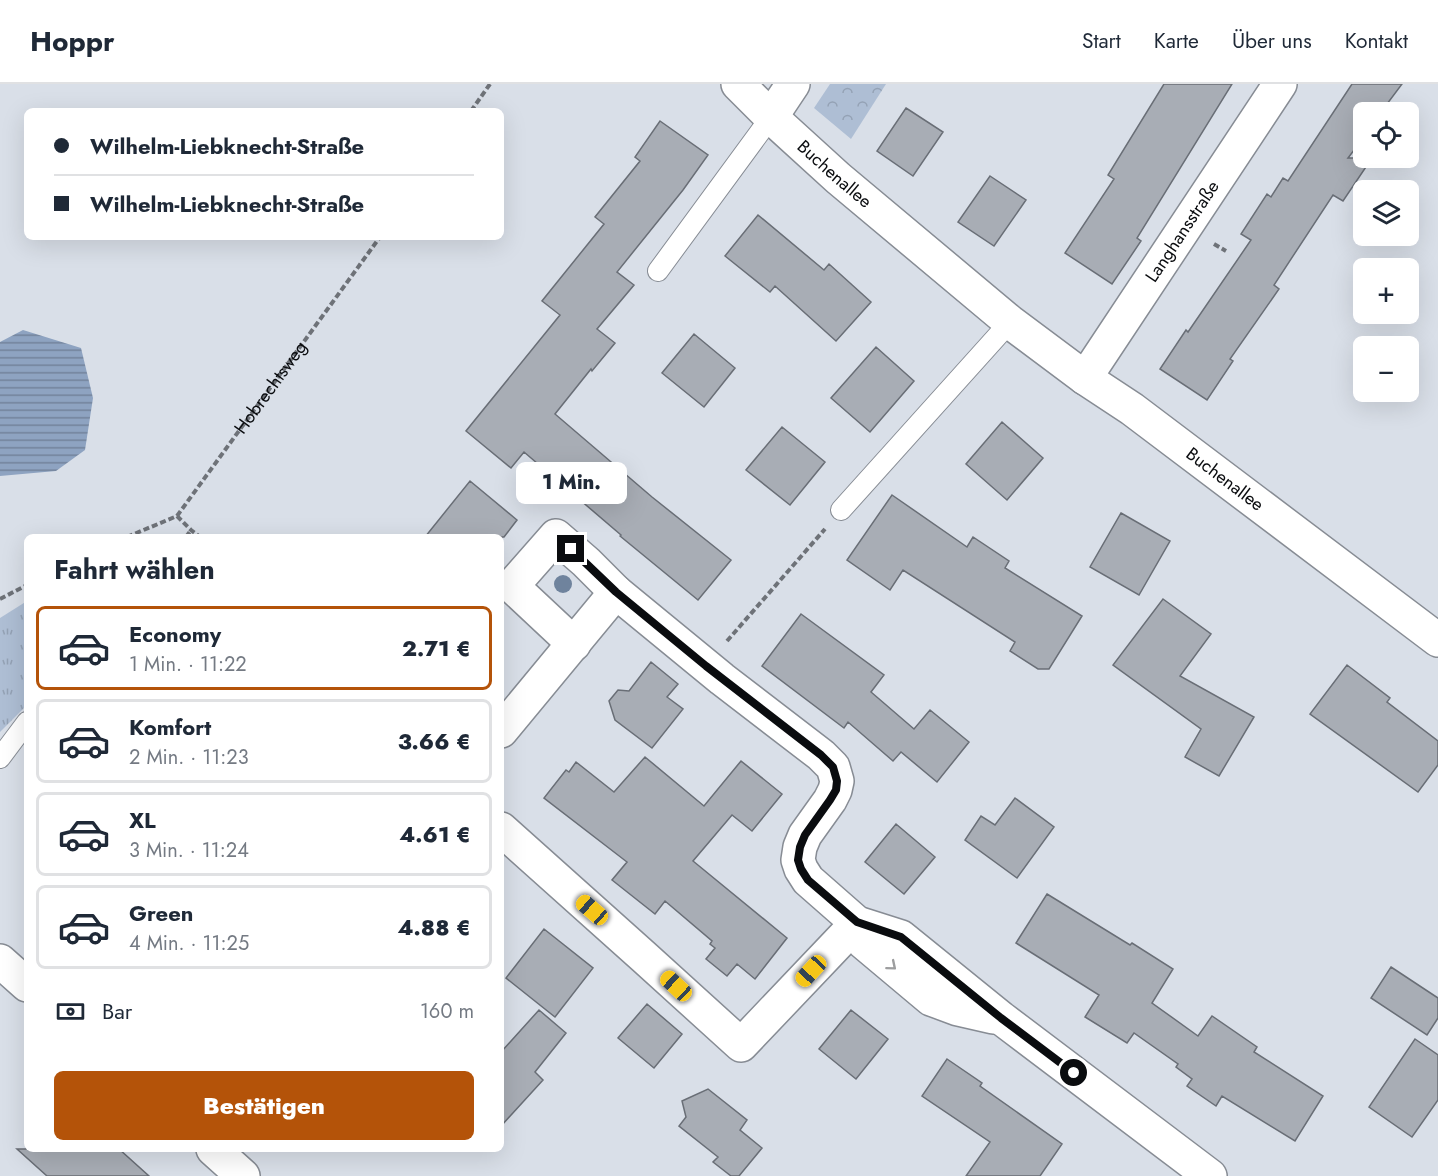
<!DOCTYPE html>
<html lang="de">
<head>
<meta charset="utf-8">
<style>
  body { margin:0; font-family:Jost,sans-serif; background:#f6f6f7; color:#1f2937; height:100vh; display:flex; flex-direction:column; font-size:22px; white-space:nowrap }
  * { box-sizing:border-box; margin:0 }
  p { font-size:20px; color:#747a83 }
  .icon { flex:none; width:33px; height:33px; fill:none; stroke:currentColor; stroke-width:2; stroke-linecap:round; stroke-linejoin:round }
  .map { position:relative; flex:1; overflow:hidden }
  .drawer { position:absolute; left:24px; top:450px; width:480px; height:618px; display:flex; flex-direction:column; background:#fff; border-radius:9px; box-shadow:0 6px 24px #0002 }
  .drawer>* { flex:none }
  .banner { position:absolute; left:24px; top:24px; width:480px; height:132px; border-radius:9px; box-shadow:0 6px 24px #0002; display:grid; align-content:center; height:132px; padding:0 30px; background:#fff }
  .fabs { position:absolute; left:1353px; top:18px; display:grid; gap:12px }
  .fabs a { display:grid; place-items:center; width:66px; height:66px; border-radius:9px; background:#fff; box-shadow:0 6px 24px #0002; font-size:30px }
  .end { position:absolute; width:27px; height:27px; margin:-14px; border:8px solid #0a0c0f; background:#fff; box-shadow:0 0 0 3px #fff }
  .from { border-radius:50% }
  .bubble { position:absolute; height:42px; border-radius:9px; background:#fff; box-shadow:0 6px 24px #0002; font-size:20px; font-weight:800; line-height:42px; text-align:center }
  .car { position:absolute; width:18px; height:36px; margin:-18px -9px; border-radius:8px; box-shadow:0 0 4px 2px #0007; background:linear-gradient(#f5c518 24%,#345 0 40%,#f5c518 0 76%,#345 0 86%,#f5c518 0) }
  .banner b { display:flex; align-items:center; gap:21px; height:57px; font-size:22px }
  .banner b+b { border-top:2px solid #e0e1e3 }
  .banner i { width:15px; height:15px; background:#1f2937 }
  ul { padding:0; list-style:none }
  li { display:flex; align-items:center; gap:18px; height:84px; margin:0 12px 9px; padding:0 18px; border:3px solid #e0e1e3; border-radius:9px }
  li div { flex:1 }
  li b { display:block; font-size:22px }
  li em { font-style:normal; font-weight:800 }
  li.on { border-color:#b45309 }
  li>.icon { width:54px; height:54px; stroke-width:1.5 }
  h2 { padding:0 30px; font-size:27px; line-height:72px }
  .pay { display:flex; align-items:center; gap:15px; height:66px; padding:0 30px; font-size:22px }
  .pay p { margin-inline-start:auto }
  .cta { display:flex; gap:12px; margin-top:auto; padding:12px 30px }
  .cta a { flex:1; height:69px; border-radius:9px; background:#b45309; color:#fff; font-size:24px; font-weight:800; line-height:69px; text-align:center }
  header { display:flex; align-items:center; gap:36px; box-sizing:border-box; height:84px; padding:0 30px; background:#fff; border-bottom:2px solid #e0e1e3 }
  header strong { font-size:28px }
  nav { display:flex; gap:33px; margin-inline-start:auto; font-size:21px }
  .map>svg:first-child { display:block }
  .grass { fill:url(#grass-tufts) }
  .forest { fill:url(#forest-crowns) }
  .water { fill:url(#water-rules) }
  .building { fill:#a8adb5; stroke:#696e76; stroke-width:1.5 }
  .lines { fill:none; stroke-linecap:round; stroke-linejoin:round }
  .lane-casing { stroke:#878c94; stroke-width:22 }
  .street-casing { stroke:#878c94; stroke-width:36 }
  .path { stroke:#6e7278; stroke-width:4; stroke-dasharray:6 3; stroke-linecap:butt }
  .lane { stroke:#fff; stroke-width:20 }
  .street { stroke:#fff; stroke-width:33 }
  .tree { fill:#6f839d }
  .oneway { stroke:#9d9e9f }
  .route { stroke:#0a0c0f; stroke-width:8 }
  .labels { text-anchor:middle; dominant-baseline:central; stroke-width:4.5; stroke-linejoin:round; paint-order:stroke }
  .street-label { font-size:18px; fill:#0a0c0f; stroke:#fff }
</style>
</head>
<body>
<header>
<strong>Hoppr</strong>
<nav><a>Start</a><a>Karte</a><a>Über uns</a><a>Kontakt</a></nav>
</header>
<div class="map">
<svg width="1438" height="1092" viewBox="0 0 1438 1092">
  <defs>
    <pattern id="grass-tufts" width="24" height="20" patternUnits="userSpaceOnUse" patternTransform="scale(1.5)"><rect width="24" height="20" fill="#aebed4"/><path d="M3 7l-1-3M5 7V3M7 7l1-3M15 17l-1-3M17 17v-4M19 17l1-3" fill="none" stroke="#94a2b5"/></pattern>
    <pattern id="forest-crowns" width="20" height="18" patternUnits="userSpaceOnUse" patternTransform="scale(1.5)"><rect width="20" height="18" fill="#aebed4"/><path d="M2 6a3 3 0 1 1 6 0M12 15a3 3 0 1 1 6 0" fill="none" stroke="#94a2b5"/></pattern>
    <pattern id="water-rules" width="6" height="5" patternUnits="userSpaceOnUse" patternTransform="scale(1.5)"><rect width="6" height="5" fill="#8ea3c1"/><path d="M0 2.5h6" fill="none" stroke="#72839b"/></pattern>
  </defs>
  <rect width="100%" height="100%" fill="#d9dfe8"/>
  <!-- grass -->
  <path class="grass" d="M27 517V621L0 648V534Z"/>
  <!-- forest -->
  <path class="forest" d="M830 0H886L851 55 814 24Z"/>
  <!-- water -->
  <path class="water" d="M23 246 81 264 93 314 85 366 56 387 0 392V258Z"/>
  <!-- building -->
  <path class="building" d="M1164 0H1232L1137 154 1141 157 1112 200 1065 169 1114 95 1108 91Z
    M1352 0H1402L1381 28H1364V53L1348 74H1372L1343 117 1333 111 1274 201 1279 205 1230 275 1233 277 1207 316 1160 285 1186 246 1188 248 1251 156 1241 150 1267 110 1271 113 1283 94 1288 97Z
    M906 24 943 48 913 92 877 67Z
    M660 37 708 71 683 106 617 188 634 201 597 245 615 259 592 287 591 285 555 330 652 413 731 476 698 516 620 452 621 451 524 368 511 384 466 347 560 231 542 217 604 140 595 133 640 77 635 73Z
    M990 92 1026 116 994 162 958 138Z
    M758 131 824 186 829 180 871 218 836 257 775 202 770 208 725 172Z
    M694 250 735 284 704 323 662 289Z
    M876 263 914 297 870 348 831 314Z
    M1002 338 1043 374 1007 416 966 380Z
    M782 343 825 378 790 421 746 386Z
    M470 397 517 436 504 453H425Z
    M892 411 967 463 973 453 1009 477 1005 484 1082 532 1049 585H1038L1010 567 1015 558 903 486 890 506 847 476Z
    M1121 429 1170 457 1139 511 1090 483Z
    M1163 515 1211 550 1180 592 1254 633 1219 692 1185 673 1201 645 1113 581Z
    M801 530 884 591 871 608 914 645 930 626 969 658 937 698 901 668 893 677 848 638 844 644 762 582Z
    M651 578 678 600 667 613 683 625 652 664 615 636 609 617 618 606 629 607Z
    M1347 581 1390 614 1387 618 1438 657V681L1418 708 1310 630Z
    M645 673 704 722 741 677 782 710 752 747 732 731 693 777 787 854 755 895 737 880 727 892 706 875 715 864 710 860 712 857 665 817 655 830 612 796 627 778 544 714 566 686 569 688 576 678 614 708Z
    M1015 714 1054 743 1017 794 965 756 981 732 995 741Z
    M896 740 935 773 904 810 865 778Z
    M1047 810 1130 861 1132 859 1173 885 1152 919 1198 952 1212 932 1257 963 1254 968 1323 1012 1295 1057 1222 1012 1216 1022 1187 1002 1192 995 1176 983 1178 980 1134 949 1127 959 1085 933 1099 911 1016 859Z
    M544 845 593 884 555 933 506 894Z
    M1391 883 1438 914V934L1427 951 1371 914Z
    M647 920 682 950 654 984 618 954Z
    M539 926 566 949 535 988 543 996 501 1042V968Z
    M851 926 888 955 856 995 819 965Z
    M1415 955 1438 971V1016L1412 1053 1369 1023Z
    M947 975 982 999 980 1002 1062 1060 1040 1092H966L990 1058 922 1012Z
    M708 1005 747 1036 740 1046 762 1064 739 1092H731L713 1078 718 1073 679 1042 686 1033 682 1017Z
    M17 1065H119L149 1092H47Z"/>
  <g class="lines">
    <defs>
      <path id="lane" d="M658 187 771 33
        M841 426 1010 238
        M0 674 27 638"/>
      <g id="street">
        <path id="s2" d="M738 0 771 33 838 94 1010 238 1085 294 1132 325 1438 556"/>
        <path d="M771 33 793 0"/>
        <path id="s3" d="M1085 294 1280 0"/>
        <path d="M574 560 512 502 556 452 586 478 616 508"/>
        <path d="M501 647 616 508 722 595 821 671 833 683 837 697 835 706 830 716 805 751 800 763 798 776 801 785 808 796 857 839 901 853 1001 934 1210 1092"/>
        <path d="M501 745 644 873 741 961 857 839"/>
        <path d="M857 839 863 858 931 915 958 925 993 933"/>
        <path d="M0 877 27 901"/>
        <path d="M213 1065 243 1092"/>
      </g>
    </defs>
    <!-- lane casing -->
    <use href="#lane" class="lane-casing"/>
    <!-- street casing -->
    <use href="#street" class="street-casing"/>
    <!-- path -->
    <g class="path">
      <path d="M471 27 490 0"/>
      <path d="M1214 160 1226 167"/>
      <path id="s1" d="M177 432 380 153"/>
      <path d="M177 432 191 446 200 453"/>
      <path d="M127 453 177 432"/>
      <path d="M186 453 191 446"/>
      <path d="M0 515 27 501"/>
      <path d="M727 557 825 445"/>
    </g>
    <!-- lane -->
    <use href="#lane" class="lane"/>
    <!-- street -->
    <use href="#street" class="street"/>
  </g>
  <!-- trees -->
  <circle class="tree" cx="563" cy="500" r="9"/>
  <!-- one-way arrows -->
  <defs><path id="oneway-chevron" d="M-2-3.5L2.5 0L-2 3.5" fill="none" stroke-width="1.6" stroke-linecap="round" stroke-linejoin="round" transform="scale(1.5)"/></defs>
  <use class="oneway" href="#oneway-chevron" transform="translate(892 882) rotate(40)"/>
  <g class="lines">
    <!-- route -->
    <path class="route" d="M571 465 616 508 706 582 821 671 833 683 837 697 836 706 830 716 805 751 800 763 798 776 801 785 808 796 857 838 901 853 1001 934 1074 989"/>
  </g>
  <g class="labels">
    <!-- street labels -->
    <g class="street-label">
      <text stroke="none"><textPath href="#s2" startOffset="132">Buchenallee</textPath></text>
      <text stroke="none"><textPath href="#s3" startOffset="176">Langhansstraße</textPath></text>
      <text stroke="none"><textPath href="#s1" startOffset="159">Hobrechtsweg</textPath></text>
      <text stroke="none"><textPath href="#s2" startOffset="628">Buchenallee</textPath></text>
    </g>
  </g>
</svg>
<div class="fabs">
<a><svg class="icon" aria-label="locate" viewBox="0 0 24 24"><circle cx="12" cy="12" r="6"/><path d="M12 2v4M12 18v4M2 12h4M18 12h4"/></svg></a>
<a><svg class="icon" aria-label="layers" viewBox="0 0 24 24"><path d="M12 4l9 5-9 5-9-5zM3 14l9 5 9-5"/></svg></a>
<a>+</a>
<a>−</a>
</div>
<i class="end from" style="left:1074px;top:989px"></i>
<i class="end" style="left:571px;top:465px"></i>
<div class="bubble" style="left:516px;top:378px;width:111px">1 Min.</div>
<i class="car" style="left:592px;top:826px;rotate:311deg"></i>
<i class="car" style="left:811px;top:887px;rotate:223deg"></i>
<i class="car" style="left:676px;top:902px;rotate:313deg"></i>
<div class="banner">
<b><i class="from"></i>Wilhelm-Liebknecht-Straße</b>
<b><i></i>Wilhelm-Liebknecht-Straße</b>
</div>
<section class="drawer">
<h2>Fahrt wählen</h2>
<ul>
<li class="on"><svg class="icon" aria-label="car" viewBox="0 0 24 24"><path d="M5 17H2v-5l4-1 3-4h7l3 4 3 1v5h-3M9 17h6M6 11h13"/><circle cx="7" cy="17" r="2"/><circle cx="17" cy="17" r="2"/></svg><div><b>Economy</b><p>1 Min. · 11:22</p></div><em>2.71 €</em></li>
<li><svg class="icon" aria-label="car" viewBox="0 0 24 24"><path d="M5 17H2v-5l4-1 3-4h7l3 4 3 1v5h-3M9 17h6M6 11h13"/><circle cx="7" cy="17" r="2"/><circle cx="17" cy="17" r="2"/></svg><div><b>Komfort</b><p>2 Min. · 11:23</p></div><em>3.66 €</em></li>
<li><svg class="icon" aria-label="car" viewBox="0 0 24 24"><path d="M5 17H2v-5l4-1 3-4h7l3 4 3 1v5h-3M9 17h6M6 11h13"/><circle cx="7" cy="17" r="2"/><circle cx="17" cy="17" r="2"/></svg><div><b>XL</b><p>3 Min. · 11:24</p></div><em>4.61 €</em></li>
<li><svg class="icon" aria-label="car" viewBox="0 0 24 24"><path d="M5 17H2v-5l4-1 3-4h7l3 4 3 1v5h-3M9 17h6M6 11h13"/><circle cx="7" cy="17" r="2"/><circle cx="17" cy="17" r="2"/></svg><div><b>Green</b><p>4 Min. · 11:25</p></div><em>4.88 €</em></li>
</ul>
<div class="pay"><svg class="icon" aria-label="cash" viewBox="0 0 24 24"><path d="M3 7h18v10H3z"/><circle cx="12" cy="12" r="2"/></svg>Bar<p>160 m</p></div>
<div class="cta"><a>Bestätigen</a></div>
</section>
</div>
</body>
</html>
